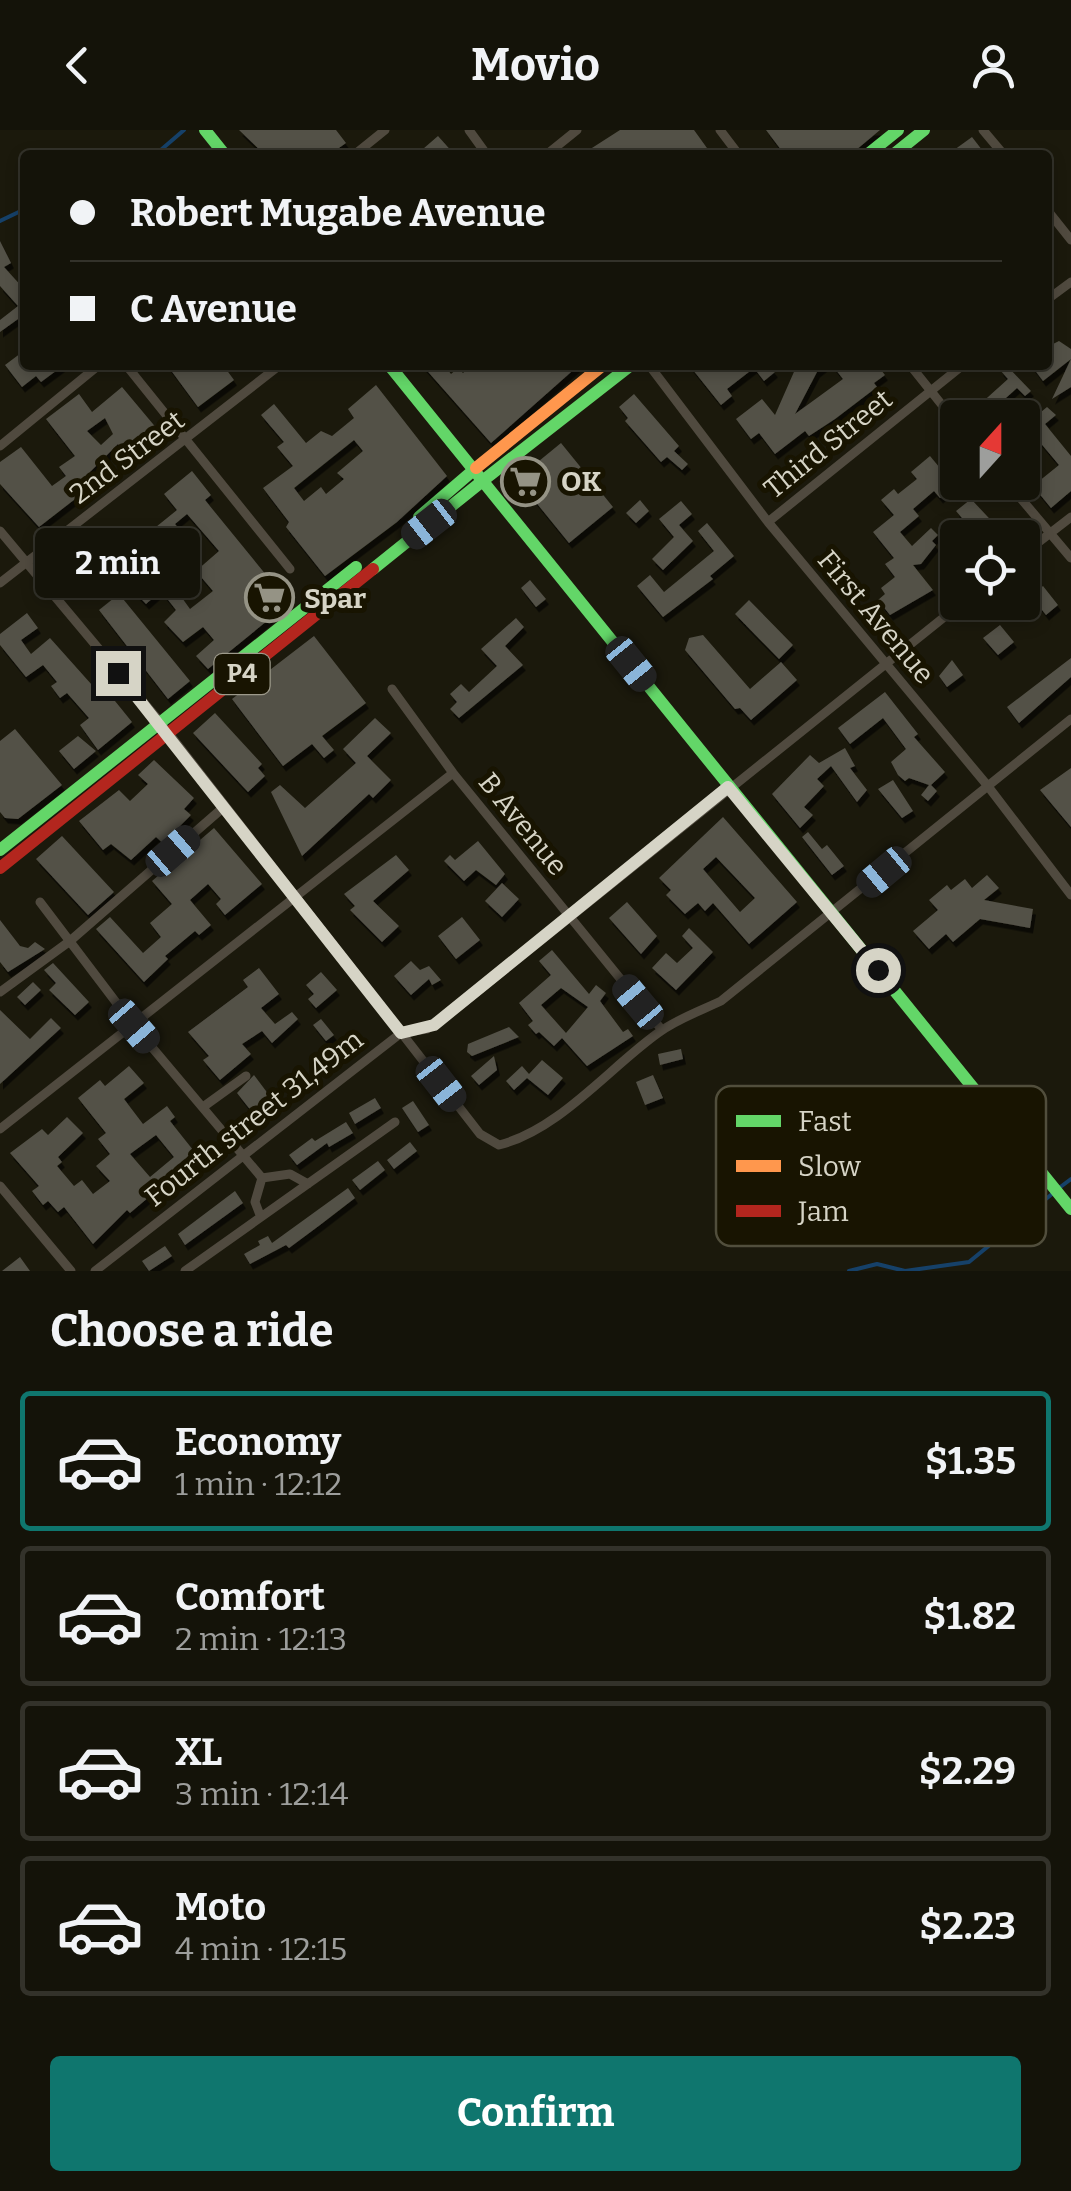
<!DOCTYPE html>
<html lang="en">
<head>
<meta charset="utf-8">
<style>
  body { margin:0; font-family:Bitter,serif; background:#1d1c12; color:#f1f3f6; height:100vh; display:flex; flex-direction:column; font-size:38px; white-space:nowrap }
  * { box-sizing:border-box; margin:0 }
  p { font-size:32px; color:#9d9e9c }
  .icon { flex:none; width:55px; height:55px; fill:none; stroke:currentColor; stroke-width:2; stroke-linecap:round; stroke-linejoin:round }
  .map { position:relative; height:1141px; overflow:hidden }
  .side { display:flex; flex-direction:column; background:#141309; flex:1 }
  .side>* { flex:none }
  .top-card { position:absolute; left:20px; top:20px; width:1032px; height:220px; border-radius:10px; box-shadow:0 5px 15px #0003,0 0 0 2px #33322a; display:grid; align-content:center; height:220px; padding:0 50px; background:#141309 }
  .needle { width:65px; rotate:21deg }
  .tools { position:absolute; left:940px; top:270px; display:grid; gap:20px }
  .tools a { display:grid; place-items:center; width:100px; height:100px; border-radius:10px; background:#141309; box-shadow:0 5px 15px #0003,0 0 0 2px #33322a; font-size:50px }
  .end { position:absolute; width:45px; height:45px; margin:-22px; border:12px solid #d6d4c6; background:#111; box-shadow:0 0 0 5px #111 }
  .from { border-radius:50% }
  .bubble { position:absolute; height:70px; border-radius:10px; background:#141309; box-shadow:0 5px 15px #0003,0 0 0 2px #33322a; font-size:32px; font-weight:700; line-height:70px; text-align:center }
  .car { position:absolute; width:30px; height:60px; margin:-30px -15px; border-radius:12px; box-shadow:0 0 8px 2px #0007; background:linear-gradient(#222 24%,#8ab4d8 0 40%,#222 0 76%,#8ab4d8 0 86%,#222 0) }
  .top-card b { display:flex; align-items:center; gap:35px; height:95px; font-size:38px }
  .top-card b+b { border-top:2px solid #33322a }
  .top-card i { width:25px; height:25px; background:#f1f3f6 }
  ul { padding:0; list-style:none }
  li { display:flex; align-items:center; gap:30px; height:140px; margin:0 20px 15px; padding:0 30px; border:5px solid #33322a; border-radius:10px }
  li div { flex:1 }
  li b { display:block; font-size:38px }
  li em { font-style:normal; font-weight:700 }
  li.selected { border-color:#0f766e }
  li>.icon { width:90px; height:90px; stroke-width:1.5 }
  h2 { padding:0 50px; font-size:45px; line-height:120px }
  .button { display:flex; gap:20px; margin-top:auto; padding:20px 50px }
  .button a { flex:1; height:115px; border-radius:10px; background:#0f766e; color:#fff; font-size:40px; font-weight:700; line-height:115px; text-align:center }
  header { display:flex; justify-content:space-between; align-items:center; height:130px; padding:0 50px; background:#141309; font-size:45px; font-weight:700 }
  .map>svg:first-child { display:block }
  .lines { fill:none; stroke-linecap:round; stroke-linejoin:round }
  .stream { stroke:#164169; stroke-width:4 }
  .building { fill:#535147; fill-rule:evenodd; filter:url(#shadow) }
  .street { stroke:#504a3f; stroke-width:9 }
  .fast { stroke:#63d668; stroke-width:12 }
  .slow { stroke:#ff974d; stroke-width:12 }
  .jam { stroke:#b3261e; stroke-width:12 }
  .route { stroke:#d6d4c6; stroke-width:12 }
  .labels { text-anchor:middle; dominant-baseline:central; stroke-width:10; stroke-linejoin:round; paint-order:stroke }
  .shield { fill:#181401; stroke:#9d9a8b; stroke-width:2.5 }
  .shield-label { font-size:25px; font-weight:bold; fill:#d6d4c6 }
  .street-label { font-size:28px; fill:#d6d4c6; stroke:#181401 }
  .poi-label { font-size:28px; font-weight:bold; fill:#d6d4c6; stroke:#181401; text-anchor:start }
  .key { fill:#181401; stroke:#514e3c; stroke-width:2.5 }
  .key-label { font-size:28px; fill:#d6d4c6 }
</style>
</head>
<body>
<header><svg class="icon" aria-label="back" viewBox="0 0 24 24"><path d="M15 5l-7 7 7 7"/></svg>Movio<svg class="icon" aria-label="person" viewBox="0 0 24 24"><circle cx="12" cy="8" r="4"/><path d="M4 21q1-7 8-7t8 7"/></svg></header>
<div class="map">
<svg width="1071" height="1141" viewBox="0 0 1071 1141">
  <defs>
    <filter id="shadow"><feDropShadow dx="3" dy="5.5" stdDeviation="0" flood-color="#0009"/></filter>
  </defs>
  <rect width="100%" height="100%" fill="#1b190c"/>
  <g class="lines">
    <!-- stream -->
    <path class="stream" d="M155 25 184 0
      M0 91 25 79
      M1059 1058 1071 1049
      M849 1141 877 1134 905 1141 969 1132 1052 1064"/>
  </g>
  <!-- building -->
  <path class="building" d="M239 0H336L346 13 329 25H265Z
    M620 0H694L712 25H581Z
    M766 0H880L850 25H785Z
    M438 6 455 25H416Z
    M972 7 986 25H958L954 20Z
    M0 111 11 133 4 137 25 160V184L0 202V190L18 176 0 156Z
    M1059 211 1071 219V257L1052 269 1071 229 1043 251 1031 235H1048L1049 216Z
    M25 220V235H64L41 252 36 246 22 257 5 235Z
    M167 235H223L234 250 198 277Z
    M422 235H444L451 244 458 238 463 243 472 235H493L497 239 502 235H579L491 313Z
    M689 235H769L775 242 764 251 754 238 727 259 732 266 721 275Z
    M797 235H826L817 242 795 284 843 249 832 235H877L885 245 874 253 877 257 835 289 809 306 805 301 775 324 759 303 751 309 736 289 762 269 775 285Z
    M1006 235 1031 261 1025 266 1017 258 987 285 978 276 1008 249 1000 240Z
    M376 255 447 346 397 392 325 446 286 397 289 392 263 358 293 336 277 317 284 312 261 285 274 274 306 313 321 301 332 306 354 288 348 279ZM354 310 363 321 337 343 344 349 326 364 321 357 304 371 294 358Z
    M122 257 158 300 126 328 118 314 90 342 97 352 39 397 0 354V332L21 317 52 356 66 346 59 337 75 326 46 289 79 264 92 282ZM105 288 113 304 101 315 87 301Z
    M634 264 679 316 674 321 688 334 682 340 667 327 661 332 625 291 628 288 619 277Z
    M1031 269 1041 282 1047 277 1056 285 1045 294 1071 326V361L1051 378 1033 356 1059 335 1033 304 1022 314V288H1006Z
    M561 313 613 377 569 413 517 349Z
    M930 326 955 356 940 368 934 361 913 379 919 386 900 402 912 416 931 398 938 405 932 411 936 415 921 434 913 435 933 460 890 485 878 470 885 464 881 458 895 447 885 434 894 428 873 402 894 385 881 370 894 359 898 364 917 349 911 342Z
    M192 341 211 365 205 370 289 473 208 539 196 526 214 510 203 497 183 512 164 492 176 480 161 461 146 474 119 446 108 456 97 442 91 447 81 435 125 402 134 414 128 419 147 442 157 433 190 479 213 461 196 441 219 421 187 384 175 394 191 414 172 428 151 401 177 380 164 364Z
    M971 369 1003 403 997 408H956L948 400 962 388 956 381Z
    M640 370 649 381 636 393 626 383Z
    M681 371 692 384 679 395 693 411 663 440 652 429 674 407 659 389Z
    M707 393 734 426 710 446 713 449 663 487 637 456 650 445 664 462 714 421 698 401Z
    M530 450 546 469 536 477 521 458Z
    M1043 456 1058 475 1046 485 1031 466Z
    M119 464 190 551 168 569 99 480Z
    M749 470 793 515 779 529 735 484Z
    M27 483 38 498 21 510 31 524 50 508 92 555 98 550 132 592 98 620 80 595 89 588 67 563 60 568 51 556 57 552 43 535 26 547 0 515V504Z
    M516 488 524 497 505 516 523 535 459 588 450 579 457 572 450 564 461 554 469 562 497 536 481 519Z
    M1000 495 1014 512 998 525 983 508Z
    M703 505 750 559 781 532 797 550 751 590 740 578 735 579 685 520 689 508Z
    M314 506 366 573 322 606 334 620 324 628 312 614 283 636 232 569Z
    M1071 528V547L1019 593 1007 577Z
    M952 530 963 545 947 557 939 546Z
    M885 562 918 604 914 607 945 642 931 655 937 661 928 671 921 665 929 655 909 648 905 651 898 645 891 632 906 619 883 588 850 614 838 598Z
    M215 583 262 634 258 638 265 646 248 662 193 603Z
    M375 588 391 603 367 626 391 650 373 668 369 664 302 726 271 662 280 655 305 678 356 633 343 619Z
    M15 599 62 655 18 689 5 688 0 682V611Z
    M78 606 96 621 74 639 59 621Z
    M845 618 855 636 850 638 867 660 857 672 831 636 817 649 824 656 804 677 813 685 800 698 772 664 810 625 819 633Z
    M154 630 194 668 184 679 191 685 177 699 181 704 166 716 156 707 131 730 111 714 103 720 79 691 119 660 130 671 148 654 138 645Z
    M1071 638V697L1040 660Z
    M893 650 913 681 902 688 878 659Z
    M723 687 797 772 749 814 713 773 705 781 698 773 685 784 666 765 671 760 659 748ZM716 727 755 768 740 782 703 739Z
    M214 698 262 754 225 785 216 774 221 769 208 754 190 770 211 795 199 805 195 801 165 826 168 829 144 852 96 799 110 787 143 823 161 807 150 793 172 774 152 751Z
    M808 702 822 719 827 715 844 736 832 745 802 707Z
    M62 706 114 762 88 785 36 729Z
    M478 711 505 744 496 755 476 740 464 751 444 731 450 725 455 730Z
    M396 725 409 740 373 771 399 796 382 812 350 780 355 776 344 764Z
    M987 745 999 758 984 770 1033 779 1030 798 980 789 953 812 946 804 929 819 913 801 938 780 929 770 947 755 951 760 965 749 972 758Z
    M502 753 519 769 502 787 485 771Z
    M627 772 657 806 641 824 609 788Z
    M462 787 480 810 456 829 438 806Z
    M0 790 20 816 28 818 35 812 45 819 8 842 0 832Z
    M689 798 713 822 676 860 652 838 666 823 677 833 693 818 682 806Z
    M552 820 589 864 596 855 606 863 600 871 623 902 628 899 633 906 587 936 562 908 554 916 539 902 536 904 528 895 533 891 519 873 551 845 539 831ZM561 858 588 877 566 903 541 875Z
    M411 831 420 840 429 836 441 850 432 855 429 849 411 865 394 846Z
    M53 833 89 872 75 885 49 860 56 853 44 840Z
    M259 838 279 864 261 878 275 894 292 882 298 889 272 913 262 901 242 914 251 924 220 950 203 930 209 926 188 902 248 857 243 850Z
    M321 842 337 860 316 878 308 869 314 864 306 855Z
    M33 852 41 860 25 875 17 867Z
    M0 880 30 909 51 888 61 898 0 954Z
    M321 889 334 905 326 911 313 895Z
    M509 897 519 907 472 926 467 922 468 914Z
    M681 919 683 929 660 935 658 924Z
    M494 926 497 940 479 955 471 946Z
    M542 930 563 948 548 965 527 948 514 960 506 951 522 936 529 944Z
    M129 936 144 953 124 969 143 994 167 976 175 987 170 991 201 1030 166 1060 162 1056 130 1083 127 1080 93 1114 64 1077 58 1082 48 1071 43 1075 32 1061 39 1056 10 1023 42 999 48 1005 67 987 83 1003 58 1027 62 1032 57 1036 74 1056 82 1050 93 1064 110 1051 96 1036 110 1024 98 1009 106 1003 78 968 100 950 105 956ZM156 1005 174 1027 150 1047 130 1024Z
    M254 945 275 973 256 987 237 963Z
    M653 945 663 968 645 975 636 952Z
    M375 968 381 978 355 994 349 983Z
    M413 971 429 995 418 1002 402 978Z
    M346 992 353 1003 329 1017 327 1013 297 1035 289 1025 312 1008 315 1011Z
    M410 1012 417 1021 394 1039 387 1030Z
    M378 1031 385 1040 360 1060 352 1050Z
    M348 1058 355 1068 320 1095 289 1118 286 1115 250 1134 244 1124 260 1115 258 1111 268 1106 272 1113Z
    M235 1061 243 1073 185 1115 178 1104Z
    M165 1116 172 1126 149 1141 142 1131Z
    M20 1127 30 1141H2Z"/>
  <g class="lines">
    <!-- street -->
    <path class="street" d="M469 0 487 25
      M720 0 739 25
      M983 0 1004 25
      M354 25 385 0
      M546 25 577 0
      M1048 81 1071 110
      M1048 169 1071 152
      M126 235 290 439
      M649 235 768 392 987 655 1071 765
      M910 235 958 295
      M0 316 99 235
      M1007 352 1071 428
      M768 392 963 235
      M0 401 160 592 480 1004 499 1015C559 1000 609 938 658 903 677 889 700 881 721 871L1071 589
      M1022 425 1071 387
      M0 453 280 235
      M392 559 453 643 662 900
      M40 772 134 896 262 1048
      M0 862 70 811 225 676
      M203 977 246 946
      M0 999 453 643
      M0 1056 71 1141
      M260 1085 255 1072 262 1048 290 1044 308 1054
      M95 1141 401 903 427 899 463 873 963 472
      M185 1141 395 992"/>
    <!-- fast -->
    <path class="fast" d="M205 0 225 25
      M867 25 898 0
      M893 25 924 0
      M389 235 1071 1079
      M485 349 631 235
      M419 387 476 338
      M373 439 485 349
      M0 720 356 437"/>
    <!-- slow -->
    <path class="slow" d="M476 338 603 235"/>
    <!-- jam -->
    <path class="jam" d="M0 738 373 439"/>
  </g>
  <g class="lines">
    <!-- route -->
    <path class="route" d="M118 543 401 903 434 895 728 657 878 840"/>
  </g>
  <!-- icons -->
  <defs>
    <symbol id="supermarket-ring" viewBox="-11 -11 22 22"><circle r="9.5" fill="#181401" stroke="#959385" stroke-width="1.5"/><path d="M-6-5.5h2.5l.6 2H6L4.5 2H-2.5L-4.4-4H-6ZM-1.5 3.2a1.3 1.3 0 1 0 .1 0ZM3 3.2a1.3 1.3 0 1 0 .1 0Z" fill="#959385"/></symbol>
  </defs>
  <g fill-rule="evenodd">
    <use href="#supermarket-ring" x="498" y="324" width="55" height="55"/>
    <use href="#supermarket-ring" x="242" y="440" width="55" height="55"/>
  </g>
  <g class="labels">
    <!-- shield labels -->
    <rect class="shield" x="214.5" y="524" width="55" height="40" rx="8"/>
    <g class="shield-label">
      <text x="242" y="544">P4</text>
    </g>
    <!-- street labels -->
    <g class="street-label">
      <text transform="translate(828 314) rotate(-39)">Third Street</text>
      <text transform="translate(127 327) rotate(-37)">2nd Street</text>
      <text transform="translate(876 487) rotate(50)">First Avenue</text>
      <text transform="translate(523 694) rotate(51)">B Avenue</text>
      <text transform="translate(254 988) rotate(-38)">Fourth street 31,49m</text>
    </g>
    <!-- poi labels -->
    <g class="poi-label">
      <text x="561" y="351">OK</text>
      <text x="304" y="468">Spar</text>
    </g>
  </g>
  <!-- legend -->
  <rect x="716" y="956" width="330" height="160" rx="15" class="key"/>
  <rect x="736" y="985" width="45" height="12" fill="#63d668"/>
  <rect x="736" y="1030" width="45" height="12" fill="#ff974d"/>
  <rect x="736" y="1075" width="45" height="12" fill="#b3261e"/>
  <g class="key-label">
    <text x="798" y="1001">Fast</text>
    <text x="798" y="1046">Slow</text>
    <text x="798" y="1091">Jam</text>
  </g>
</svg>
<div class="tools">
<a><svg class="needle" viewBox="-14 -14 28 28"><path d="M0-13l5 13h-10z" fill="#e53935"/><path d="M0 13l5-13h-10z" fill="#9d9e9c"/></svg></a>
<a><svg class="icon" aria-label="locate" viewBox="0 0 24 24"><circle cx="12" cy="12" r="6"/><path d="M12 2v4M12 18v4M2 12h4M18 12h4"/></svg></a>
</div>
<i class="end from" style="left:878px;top:840px"></i>
<i class="end" style="left:118px;top:543px"></i>
<div class="bubble" style="left:35px;top:398px;width:165px">2 min</div>
<i class="car" style="left:429px;top:394px;rotate:232deg"></i>
<i class="car" style="left:631px;top:534px;rotate:141deg"></i>
<i class="car" style="left:173px;top:721px;rotate:49deg"></i>
<i class="car" style="left:884px;top:742px;rotate:230deg"></i>
<i class="car" style="left:638px;top:872px;rotate:320deg"></i>
<i class="car" style="left:134px;top:896px;rotate:139deg"></i>
<i class="car" style="left:441px;top:954px;rotate:142deg"></i>
<div class="top-card">
<b><i class="from"></i>Robert Mugabe Avenue</b>
<b><i></i>C Avenue</b>
</div>
</div>
<section class="side">
<h2>Choose a ride</h2>
<ul>
<li class="selected"><svg class="icon" aria-label="car" viewBox="0 0 24 24"><path d="M5 17H2v-5l4-1 3-4h7l3 4 3 1v5h-3M9 17h6M6 11h13"/><circle cx="7" cy="17" r="2"/><circle cx="17" cy="17" r="2"/></svg><div><b>Economy</b><p>1 min · 12:12</p></div><em>$1.35</em></li>
<li><svg class="icon" aria-label="car" viewBox="0 0 24 24"><path d="M5 17H2v-5l4-1 3-4h7l3 4 3 1v5h-3M9 17h6M6 11h13"/><circle cx="7" cy="17" r="2"/><circle cx="17" cy="17" r="2"/></svg><div><b>Comfort</b><p>2 min · 12:13</p></div><em>$1.82</em></li>
<li><svg class="icon" aria-label="car" viewBox="0 0 24 24"><path d="M5 17H2v-5l4-1 3-4h7l3 4 3 1v5h-3M9 17h6M6 11h13"/><circle cx="7" cy="17" r="2"/><circle cx="17" cy="17" r="2"/></svg><div><b>XL</b><p>3 min · 12:14</p></div><em>$2.29</em></li>
<li><svg class="icon" aria-label="car" viewBox="0 0 24 24"><path d="M5 17H2v-5l4-1 3-4h7l3 4 3 1v5h-3M9 17h6M6 11h13"/><circle cx="7" cy="17" r="2"/><circle cx="17" cy="17" r="2"/></svg><div><b>Moto</b><p>4 min · 12:15</p></div><em>$2.23</em></li>
</ul>
<div class="button"><a>Confirm</a></div>
</section>
</body>
</html>
